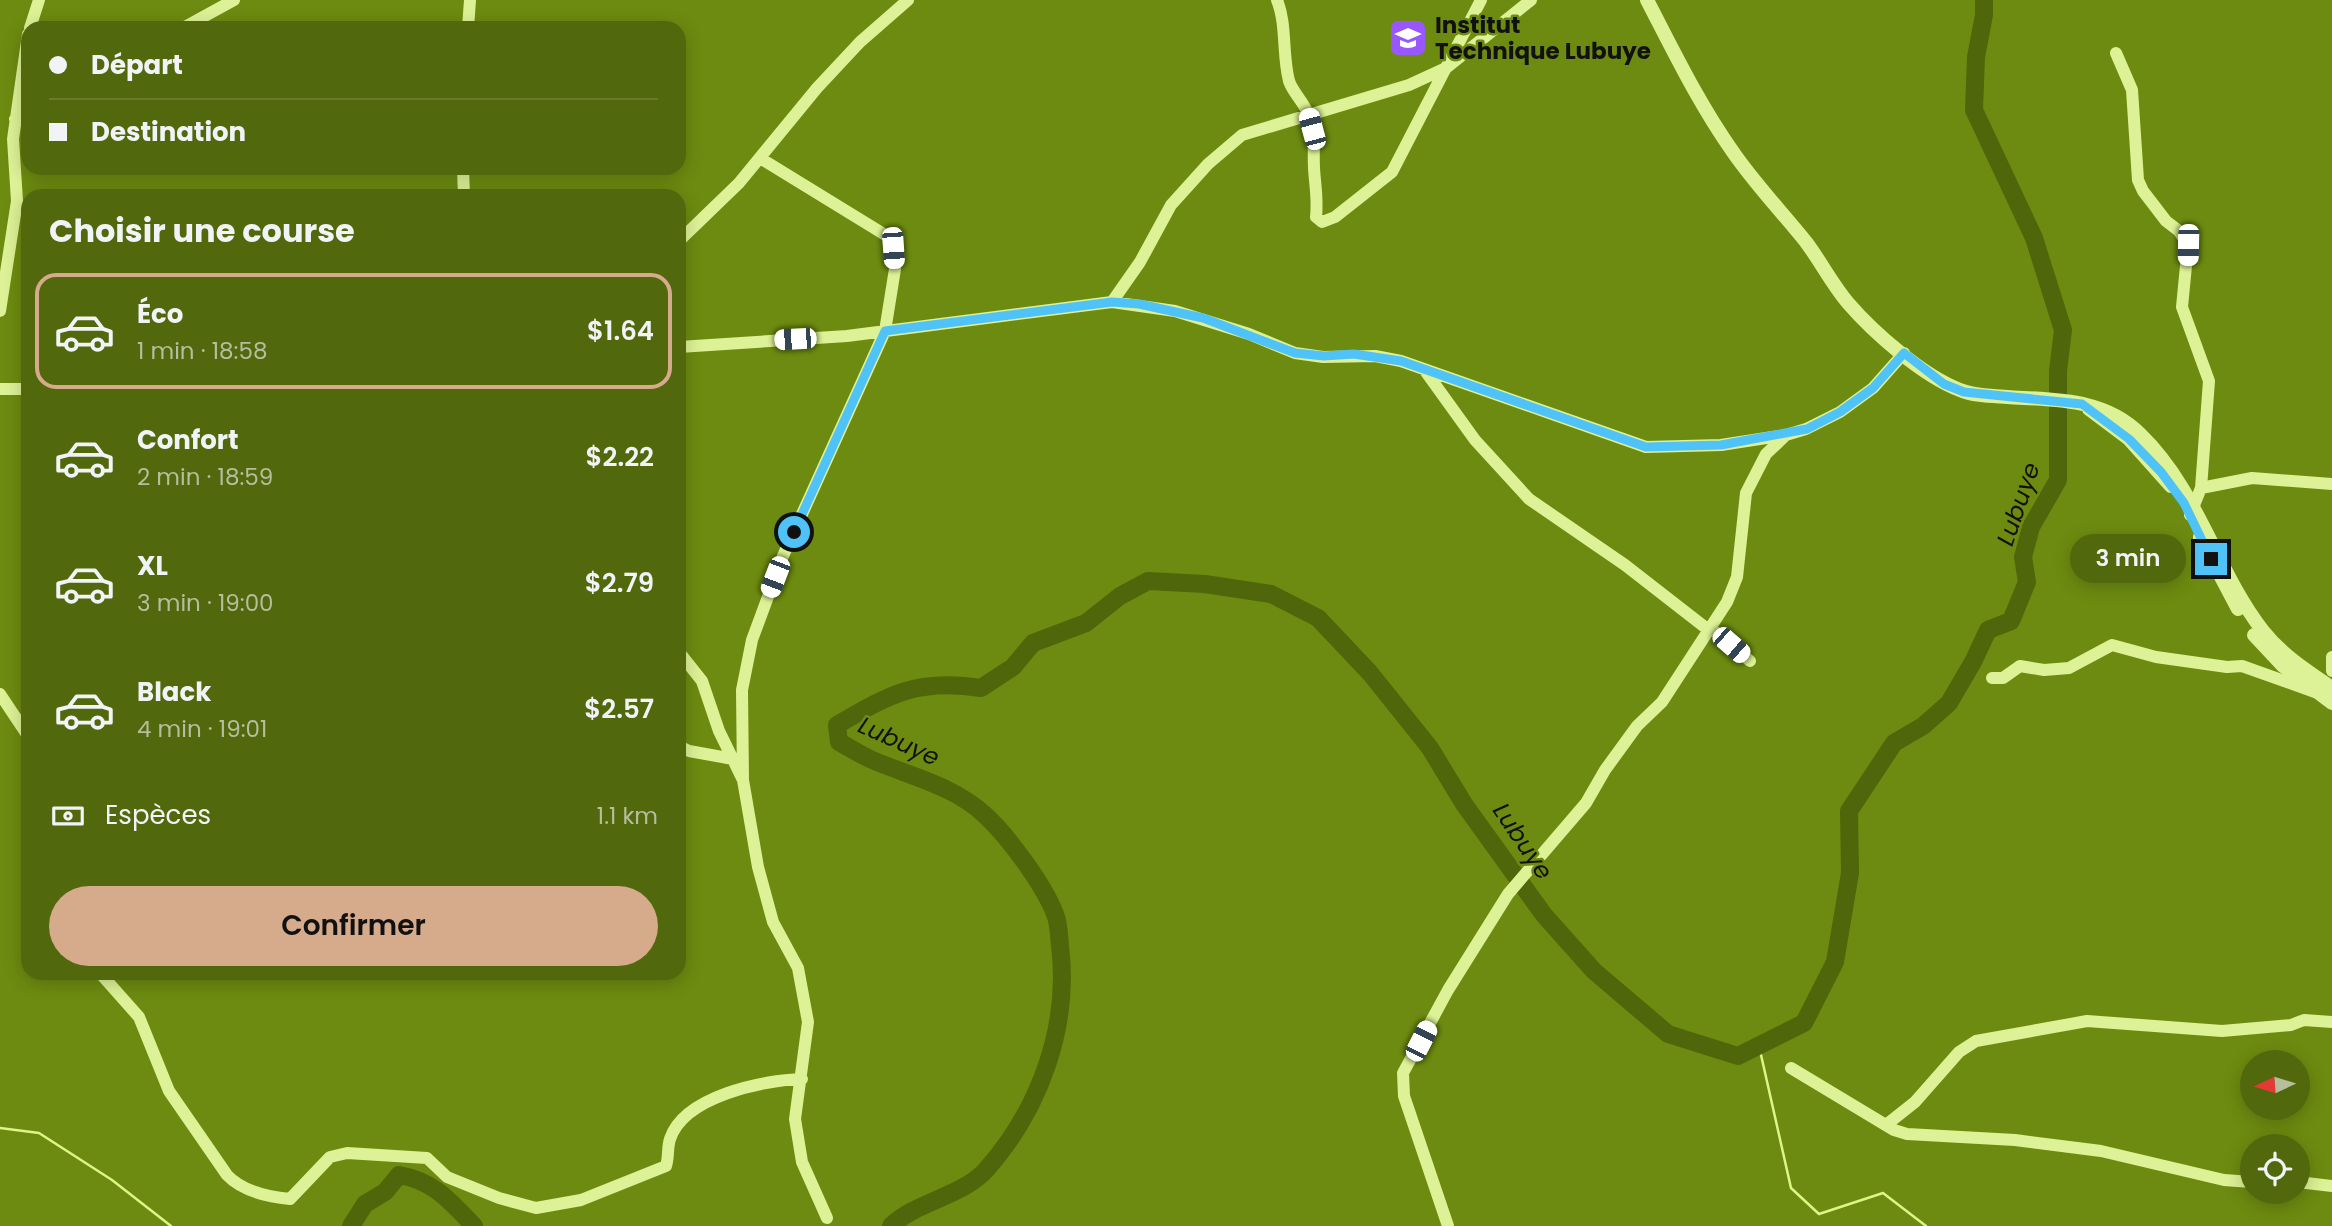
<!DOCTYPE html>
<html lang="fr">
<head>
<meta charset="utf-8">
<style>
  body { margin:0; font-family:Poppins,sans-serif; background:#586e15; color:#f1f3f6; height:100vh; display:flex; flex-direction:column; font-size:26px; white-space:nowrap }
  * { box-sizing:border-box; margin:0 }
  p { font-size:23px; color:#b5be9d }
  .icon { flex:none; width:38px; height:38px; fill:none; stroke:currentColor; stroke-width:2; stroke-linecap:round; stroke-linejoin:round }
  .map { position:relative; flex:1; overflow:hidden }
  .details { position:absolute; left:21px; top:189px; width:665px; height:791px; display:flex; flex-direction:column; background:#52680c; border-radius:21px; box-shadow:0 4px 18px #0003 }
  .details>* { flex:none }
  .banner { position:absolute; left:21px; top:21px; width:665px; height:154px; border-radius:21px; box-shadow:0 4px 18px #0003; display:grid; align-content:center; height:154px; padding:0 28px; background:#52680c }
  .needle { width:46px; rotate:266deg }
  .tools { position:absolute; left:2240px; top:1050px; display:grid; gap:14px }
  .tools a { display:grid; place-items:center; width:70px; height:70px; border-radius:50%; background:#52680c; box-shadow:0 4px 18px #0003; font-size:35px }
  .end { position:absolute; width:32px; height:32px; margin:-16px; border:9px solid #4fc3f7; background:#111; box-shadow:0 0 0 4px #111 }
  .from { border-radius:50% }
  .bubble { position:absolute; height:49px; border-radius:24px; background:#52680c; box-shadow:0 4px 18px #0003; font-size:23px; font-weight:600; line-height:49px; text-align:center }
  .car { position:absolute; width:21px; height:42px; margin:-21px -10px; border-radius:9px; box-shadow:0 0 5px 2px #0007; background:linear-gradient(#fff 24%,#345 0 40%,#fff 0 76%,#345 0 86%,#fff 0) }
  .banner b { display:flex; align-items:center; gap:24px; height:66px; font-size:26px }
  .banner b+b { border-top:2px solid #687b2d }
  .banner i { width:18px; height:18px; background:#f1f3f6 }
  ul { padding:0; list-style:none }
  li { display:flex; align-items:center; gap:21px; height:116px; margin:0 14px 10px; padding:0 14px; border:4px solid transparent; border-radius:21px }
  li div { flex:1 }
  li b { display:block; font-size:26px }
  li em { font-style:normal; font-weight:600 }
  li.selected { border-color:#d6ab8b }
  li>.icon { width:63px; height:63px; stroke-width:1.5 }
  h2 { padding:0 28px; font-size:32px; line-height:84px }
  .pay { display:flex; align-items:center; gap:18px; height:77px; padding:0 28px; font-size:26px }
  .pay p { margin-inline-start:auto }
  .button { display:flex; gap:14px; margin-top:auto; padding:14px 28px }
  .button a { flex:1; height:80px; border-radius:42px; background:#d6ab8b; color:#111; font-size:28px; font-weight:600; line-height:80px; text-align:center }
  .map>svg:first-child { display:block }
  .lines { fill:none; stroke-linecap:round; stroke-linejoin:round }
  .stream { stroke:#def588; stroke-width:2.5 }
  .river { stroke:#4f670a; stroke-width:18 }
  .minor { stroke:#ddf296; stroke-width:12 }
  .tertiary { stroke:#ddf296; stroke-width:14 }
  .route { stroke:#4fc3f7; stroke-width:9 }
  .labels { text-anchor:middle; dominant-baseline:central; stroke-width:5; stroke-linejoin:round; paint-order:stroke }
  .poi-label { font-size:23px; font-weight:bold; fill:#111; stroke:#6d8b10; text-anchor:start }
  .water-label { font-size:24px; font-style:italic; fill:#111; stroke:#6d8b10 }
</style>
</head>
<body>
<div class="map">
<svg width="2332" height="1226" viewBox="0 0 2332 1226">
  <rect width="100%" height="100%" fill="#6d8b10"/>
  <g class="lines">
    <!-- stream -->
    <path class="stream" d="M1759 1046 1791 1188 1819 1214 1883 1193 1926 1226
      M0 1128 39 1133 112 1180 171 1226"/>
    <!-- river -->
    <path class="river" d="M351 1226 365 1204 385 1192 399 1175C434 1181 450 1201 474 1226
      M891 1226C917 1201 961 1197 986 1170 1040 1109 1070 1026 1060 946 1059 936 1059 923 1055 914 1044 885 1008 836 985 815 955 787 914 777 877 762 864 757 852 749 839 742L837 725C890 694 918 678 981 688L1013 667 1033 643 1086 623 1120 596 1148 581 1205 584 1271 594 1318 618 1370 673 1430 748 1464 804 1544 915 1594 971 1668 1034 1738 1056 1804 1023 1835 962 1850 873 1849 811 1894 743 1923 726 1949 703 1973 662 1988 630 2011 621 2027 582 2023 557 2031 527 2058 480V371L2063 330 2034 238 1974 110 1976 57 1984 15V0"/>
    <!-- minor -->
    <path class="minor" d="M1277 0C1287 25 1282 54 1289 81 1293 93 1304 102 1308 114 1316 138 1313 145 1314 168 1315 185 1318 199 1316 217L1322 222 1335 217 1392 172 1481 0
      M30 28 39 0
      M183 28 234 0
      M468 28 470 0
      M2116 53 2132 90 2138 180 2143 191 2166 221 2179 231 2188 245 2182 307 2209 381 2201 488 2190 515
      M15 119 28 113
      M463 168 464 196
      M60 196H62
      M679 241 739 183 817 88 860 42 908 0
      M1112 302 1140 262 1171 205 1208 164 1242 135 1409 85 1446 68 1531 0
      M0 311 17 201 13 139 28 34
      M679 347 847 336 1112 302 1175 311 1249 334 1295 353 1323 357 1375 356 1401 361 1646 447 1721 445 1786 435
      M1426 372 1475 440 1529 499 1625 565 1706 628 1712 629 1750 661
      M0 389H28
      M2201 488 2252 478 2332 484
      M679 652 702 681 719 731 743 780 758 867 773 922 798 968 808 1022 795 1119 802 1162 827 1218
      M2332 657V671
      M1992 678H2003L2020 666 2044 670 2069 668 2112 645 2156 657 2227 667 2242 666 2315 692
      M0 694 28 736
      M679 746 689 751 733 759
      M743 780 742 690 752 640 783 556 885 331 895 269 893 249 887 236 760 158
      M100 973 139 1017 169 1091 227 1175C242 1191 269 1197 290 1199L330 1157 347 1153 427 1158 447 1177 499 1198 536 1208 581 1200 666 1166C669 1157 667 1148 670 1139 684 1096 764 1080 802 1079
      M1791 1068 1894 1130 1907 1134 2015 1140 2101 1151 2224 1180 2252 1182
      M1886 1125 1915 1102 1959 1052 1976 1041 2087 1021 2222 1031 2291 1025 2304 1020 2332 1022
      M2298 1182 2332 1186
      M1448 1226 1404 1096 1403 1073 1448 990 1508 894 1586 803 1605 770 1637 726 1662 702 1727 602 1737 577 1746 493 1766 454 1786 435 1806 429 1840 412 1873 388 1904 353"/>
    <!-- tertiary -->
    <path class="tertiary" d="M1647 0C1674 52 1699 104 1733 152 1755 184 1782 212 1806 242 1821 262 1832 284 1848 303 1874 333 1923 376 1960 390 1974 396 1992 396 2007 397 2056 400 2104 398 2140 434 2198 490 2215 569 2263 631 2282 655 2307 671 2332 688
      M2089 409 2129 439 2171 486
      M2200 537 2238 609
      M2254 635 2283 666 2332 703"/>
  </g>
  <g class="lines">
    <!-- route -->
    <path class="route" d="M794 532 885 331 1112 302 1139 304 1203 318 1295 353 1324 356 1354 354 1401 361 1646 447 1721 445 1807 429 1840 412 1873 388 1904 353 1944 384 1964 392 2082 404 2129 439 2161 472 2184 503 2211 559"/>
  </g>
  <!-- icons -->
  <defs>
    <symbol id="school-square" viewBox="-11 -11 22 22"><rect x="-9" y="-9" width="18" height="18" rx="4" fill="#9957ff" stroke="#6d8b10"/><path d="M0-5L7-2L0 1L-7-2ZM-4 1L0 2.5L4 1V4Q0 6-4 4Z" fill="#fff"/></symbol>
  </defs>
  <g fill-rule="evenodd">
    <use href="#school-square" x="1386" y="16" width="44" height="44"/>
  </g>
  <g class="labels">
    <!-- poi labels -->
    <g class="poi-label">
      <text x="1435" y="25">Institut<tspan x="1435" dy="26">Technique Lubuye</tspan></text>
    </g>
    <!-- water labels -->
    <g class="water-label">
      <text transform="translate(2018 504) rotate(-71)">Lubuye</text>
      <text transform="translate(899 741) rotate(24)">Lubuye</text>
      <text transform="translate(1523 841) rotate(56)">Lubuye</text>
    </g>
  </g>
</svg>
<div class="tools">
<a><svg class="needle" viewBox="-14 -14 28 28"><path d="M0-13l5 13h-10z" fill="#e53935"/><path d="M0 13l5-13h-10z" fill="#b5be9d"/></svg></a>
<a><svg class="icon" aria-label="locate" viewBox="0 0 24 24"><circle cx="12" cy="12" r="6"/><path d="M12 2v4M12 18v4M2 12h4M18 12h4"/></svg></a>
</div>
<i class="end from" style="left:794px;top:532px"></i>
<i class="end" style="left:2211px;top:559px"></i>
<div class="bubble" style="left:2070px;top:534px;width:116px">3 min</div>
<i class="car" style="left:1312px;top:129px;rotate:345deg"></i>
<i class="car" style="left:2188px;top:245px;rotate:181deg"></i>
<i class="car" style="left:893px;top:248px;rotate:176deg"></i>
<i class="car" style="left:795px;top:339px;rotate:267deg"></i>
<i class="car" style="left:775px;top:577px;rotate:201deg"></i>
<i class="car" style="left:1731px;top:645px;rotate:131deg"></i>
<i class="car" style="left:1421px;top:1041px;rotate:27deg"></i>
<div class="banner">
<b><i class="from"></i>Départ</b>
<b><i></i>Destination</b>
</div>
<section class="details">
<h2>Choisir une course</h2>
<ul>
<li class="selected"><svg class="icon" aria-label="car" viewBox="0 0 24 24"><path d="M5 17H2v-5l4-1 3-4h7l3 4 3 1v5h-3M9 17h6M6 11h13"/><circle cx="7" cy="17" r="2"/><circle cx="17" cy="17" r="2"/></svg><div><b>Éco</b><p>1 min · 18:58</p></div><em>$1.64</em></li>
<li><svg class="icon" aria-label="car" viewBox="0 0 24 24"><path d="M5 17H2v-5l4-1 3-4h7l3 4 3 1v5h-3M9 17h6M6 11h13"/><circle cx="7" cy="17" r="2"/><circle cx="17" cy="17" r="2"/></svg><div><b>Confort</b><p>2 min · 18:59</p></div><em>$2.22</em></li>
<li><svg class="icon" aria-label="car" viewBox="0 0 24 24"><path d="M5 17H2v-5l4-1 3-4h7l3 4 3 1v5h-3M9 17h6M6 11h13"/><circle cx="7" cy="17" r="2"/><circle cx="17" cy="17" r="2"/></svg><div><b>XL</b><p>3 min · 19:00</p></div><em>$2.79</em></li>
<li><svg class="icon" aria-label="car" viewBox="0 0 24 24"><path d="M5 17H2v-5l4-1 3-4h7l3 4 3 1v5h-3M9 17h6M6 11h13"/><circle cx="7" cy="17" r="2"/><circle cx="17" cy="17" r="2"/></svg><div><b>Black</b><p>4 min · 19:01</p></div><em>$2.57</em></li>
</ul>
<div class="pay"><svg class="icon" aria-label="cash" viewBox="0 0 24 24"><path d="M3 7h18v10H3z"/><circle cx="12" cy="12" r="2"/></svg>Espèces<p>1.1 km</p></div>
<div class="button"><a>Confirmer</a></div>
</section>
</div>
</body>
</html>
